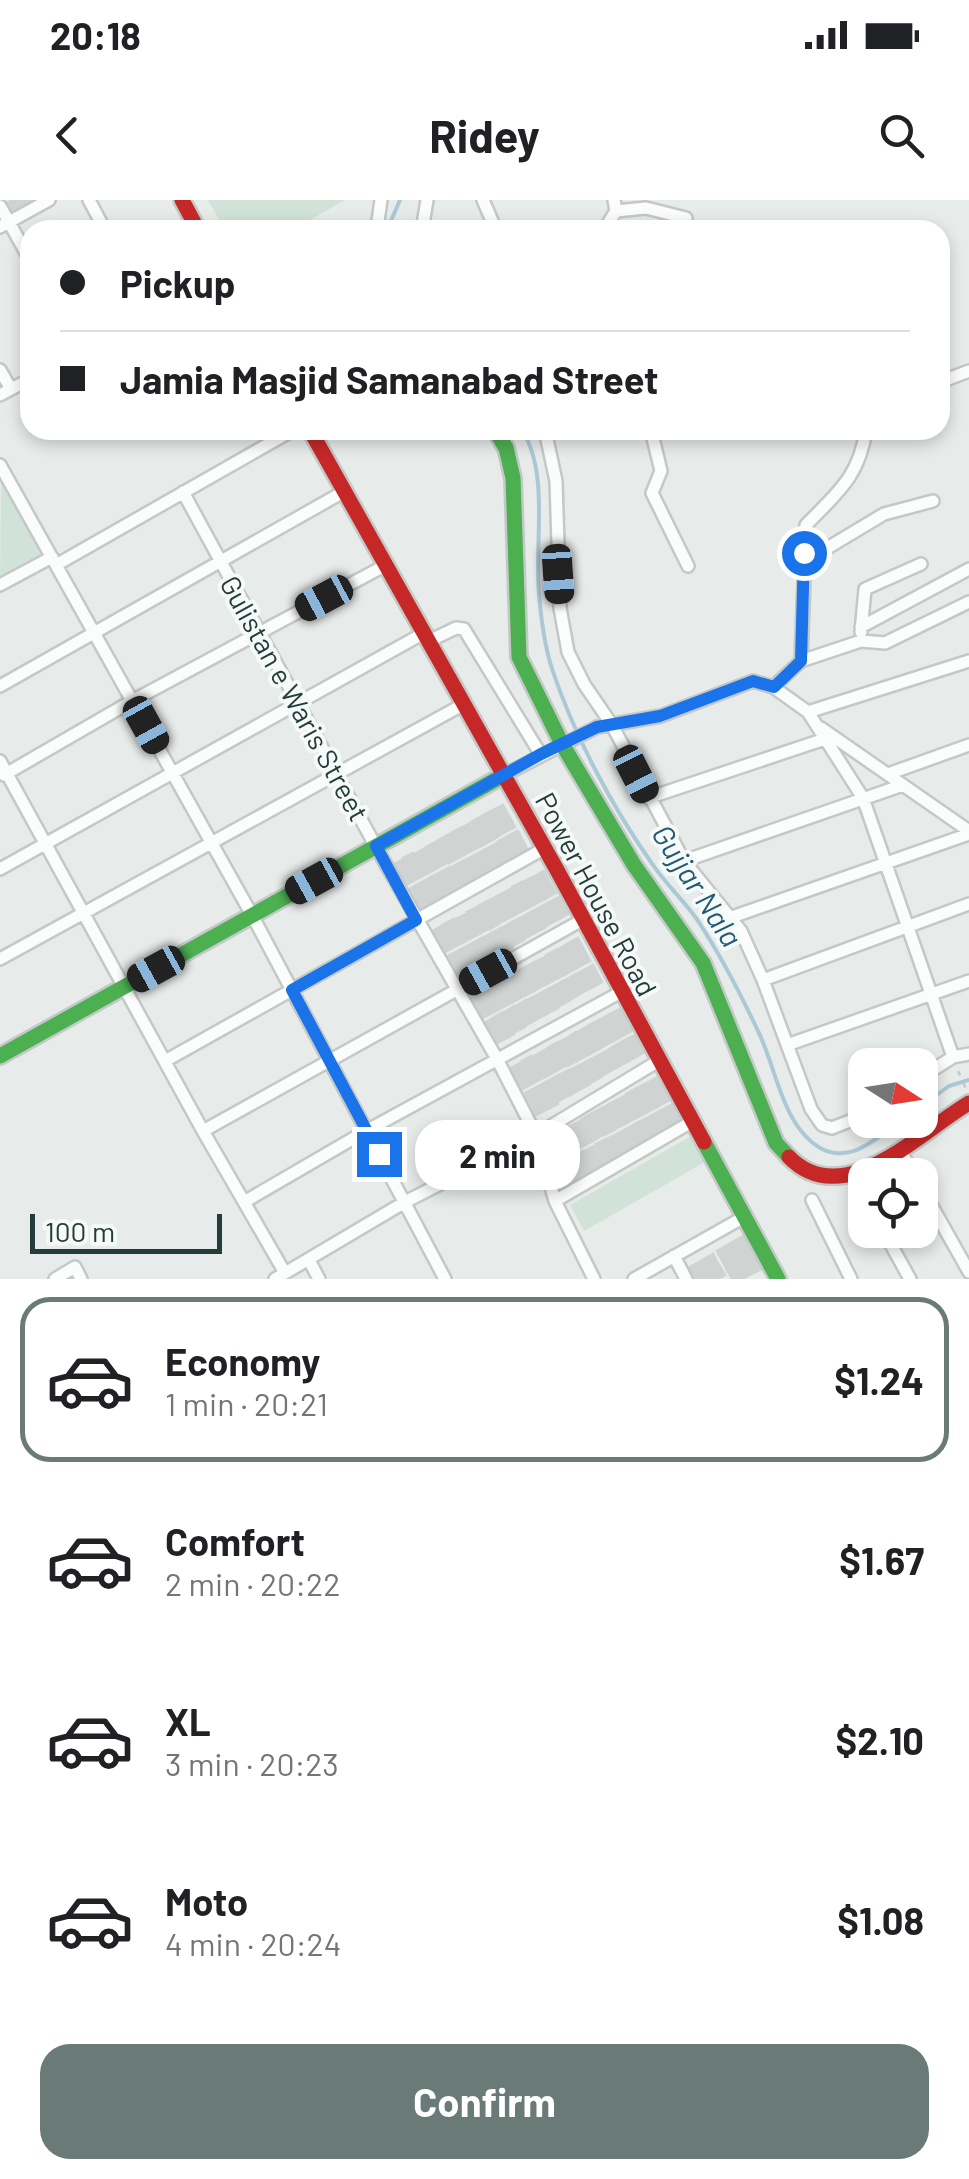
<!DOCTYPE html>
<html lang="en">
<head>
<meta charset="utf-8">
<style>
  body { margin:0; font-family:Barlow,sans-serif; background:#f2f2f2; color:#202124; height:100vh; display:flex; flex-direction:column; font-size:38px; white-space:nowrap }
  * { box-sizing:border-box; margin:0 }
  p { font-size:32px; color:#757577 }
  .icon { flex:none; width:55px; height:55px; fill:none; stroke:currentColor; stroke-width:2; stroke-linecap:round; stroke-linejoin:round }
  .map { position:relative; height:1079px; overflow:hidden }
  .details { display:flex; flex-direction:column; background:#fff; flex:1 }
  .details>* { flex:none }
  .banner { position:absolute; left:20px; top:20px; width:930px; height:220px; border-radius:30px; box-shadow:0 5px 15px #0003; display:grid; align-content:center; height:220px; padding:0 40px; background:#fff }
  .needle { width:65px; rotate:102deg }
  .tools { position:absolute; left:848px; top:848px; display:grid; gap:20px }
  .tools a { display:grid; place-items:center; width:90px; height:90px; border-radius:20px; background:#fff; box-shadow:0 5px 15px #0003; font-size:50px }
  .scale { position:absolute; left:30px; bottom:25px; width:192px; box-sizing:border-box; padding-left:10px; border:5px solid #253d3a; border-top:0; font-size:28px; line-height:35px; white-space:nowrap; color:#253d3a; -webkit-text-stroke:8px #f5f9f8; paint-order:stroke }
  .end { position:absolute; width:45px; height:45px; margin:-22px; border:12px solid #1a73e8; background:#fff; box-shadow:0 0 0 5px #fff }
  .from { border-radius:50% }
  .bubble { position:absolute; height:70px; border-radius:30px; background:#fff; box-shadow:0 5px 15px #0003; font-size:32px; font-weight:700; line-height:70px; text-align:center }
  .car { position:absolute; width:30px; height:60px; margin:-30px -15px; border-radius:12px; box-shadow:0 0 8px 2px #0007; background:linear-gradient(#222 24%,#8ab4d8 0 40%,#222 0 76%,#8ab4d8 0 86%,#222 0) }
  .banner b { display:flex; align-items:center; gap:35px; height:95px; font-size:38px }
  .banner b+b { border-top:2px solid #e0e0e0 }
  .banner i { width:25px; height:25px; background:#202124 }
  ul { padding:18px 0 0; list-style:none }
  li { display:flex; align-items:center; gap:30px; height:165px; margin:0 20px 15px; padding:0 20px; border:5px solid transparent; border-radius:30px }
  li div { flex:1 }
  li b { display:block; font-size:38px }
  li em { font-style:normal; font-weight:700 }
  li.current { border-color:#697a77 }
  li>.icon { width:90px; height:90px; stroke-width:1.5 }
  .primary-button { display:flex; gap:20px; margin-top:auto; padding:20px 40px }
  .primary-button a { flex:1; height:115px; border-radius:30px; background:#697a77; color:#fff; font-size:40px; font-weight:700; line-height:115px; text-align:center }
  .status { display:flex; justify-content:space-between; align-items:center; height:70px; padding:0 50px; background:#fff; direction:ltr }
  .status svg { height:28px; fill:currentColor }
  header { display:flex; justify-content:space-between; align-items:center; height:130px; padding:0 40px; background:#fff; font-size:45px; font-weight:700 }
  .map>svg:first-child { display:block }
  .green { fill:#d1e3d8 }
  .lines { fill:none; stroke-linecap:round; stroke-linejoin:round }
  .stream { stroke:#abc9d5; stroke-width:4 }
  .building { fill:#cfd4d2; stroke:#cfd4d2; stroke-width:2.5 }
  .street-casing { stroke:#c4c8c7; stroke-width:16 }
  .fast-casing { stroke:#c3c9c7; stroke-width:20 }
  .jam-casing { stroke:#c3c9c7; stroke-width:20 }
  .path { stroke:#c2cbc9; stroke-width:2.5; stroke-dasharray:5 8; stroke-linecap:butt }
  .street { stroke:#fbfcfc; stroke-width:11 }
  .fast { stroke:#4caf50; stroke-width:15 }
  .jam { stroke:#c62828; stroke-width:15 }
  .route { stroke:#1a73e8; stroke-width:12 }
  .labels { text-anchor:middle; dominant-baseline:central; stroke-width:8; stroke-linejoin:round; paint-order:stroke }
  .street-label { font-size:28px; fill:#253d3a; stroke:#f5f9f8 }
  .water-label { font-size:30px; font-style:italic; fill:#235b75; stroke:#f5f9f8 }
</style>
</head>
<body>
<div class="status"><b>20:18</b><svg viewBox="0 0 49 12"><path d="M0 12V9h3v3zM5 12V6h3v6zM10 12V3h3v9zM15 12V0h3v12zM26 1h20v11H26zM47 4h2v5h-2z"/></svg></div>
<header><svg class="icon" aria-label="back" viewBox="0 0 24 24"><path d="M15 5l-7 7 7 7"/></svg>Ridey<svg class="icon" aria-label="search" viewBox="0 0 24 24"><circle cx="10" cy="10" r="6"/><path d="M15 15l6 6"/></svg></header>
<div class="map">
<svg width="969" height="1079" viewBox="0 0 969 1079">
  <rect width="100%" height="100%" fill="#e7ebe9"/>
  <!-- green -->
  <path class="green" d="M208 0H345L292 30H225Z
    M0 274 47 355 0 380 1 287Z
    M691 936 705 962 584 1031 570 1005Z"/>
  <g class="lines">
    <!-- stream -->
    <path class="stream" d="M387 30 400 0
      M522 230C550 274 534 345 539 394 541 418 545 447 552 469 575 537 612 607 653 665 667 686 687 703 700 724 722 758 741 795 758 831 777 869 782 927 822 949 852 964 879 936 902 920
      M920 907 949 886 969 880"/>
  </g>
  <!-- building -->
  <path class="building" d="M13 0H35L13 13 7 3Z
    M503 605 515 627 505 632 493 610Z
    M491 611 503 633 494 639 482 616Z
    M480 617 492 640 483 645 471 622Z
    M469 624 481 646 471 651 459 629Z
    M458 629 469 652 460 657 448 635Z
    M518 631 527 649 517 654 508 636Z
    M446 636 458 658 449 663 437 641Z
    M507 637 516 655 506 660 497 642Z
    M436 642 447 663 437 668 426 647Z
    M496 644 505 661 495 666 486 649Z
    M425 648 436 669 426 674 415 654Z
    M484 650 493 668 484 673 475 655Z
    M413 653 424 675 415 680 403 658Z
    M473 656 483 674 473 680 463 661Z
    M402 660 413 681 403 687 392 665Z
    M461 662 472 681 462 686 452 667Z
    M450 667 461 687 451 692 441 672Z
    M544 671 556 693 546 698 535 676Z
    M439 673 449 693 440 699 429 678Z
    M533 677 545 699 535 704 523 682Z
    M428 679 439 701 429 706 418 684Z
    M522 682 534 705 524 710 512 687Z
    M416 685 427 707 418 712 407 691Z
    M511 689 522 711 513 716 501 694Z
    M499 695 511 717 501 722 490 700Z
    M559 697 568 714 559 719 550 702Z
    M488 701 500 723 490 729 478 706Z
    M548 703 557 720 547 725 538 708Z
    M477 707 488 729 479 734 467 712Z
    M537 709 546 727 536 732 527 714Z
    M466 714 477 735 467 740 456 719Z
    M526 715 535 733 525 738 516 720Z
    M454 719 466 741 456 746 444 724Z
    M514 721 524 740 514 745 505 726Z
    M443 725 454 747 445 752 433 731Z
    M503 727 513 747 503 752 493 732Z
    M492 733 502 753 492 758 482 738Z
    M578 738 590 761 580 766 569 743Z
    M480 739 491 759 481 764 471 744Z
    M567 744 579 767 569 772 557 750Z
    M469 745 480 766 471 771 459 750Z
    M556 750 568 773 558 778 546 755Z
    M458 751 469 772 459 777 448 756Z
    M545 757 556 779 547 784 535 762Z
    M533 763 545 785 535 790 524 768Z
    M593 765 602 782 593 787 584 770Z
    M522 769 534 791 524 796 512 774Z
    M582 771 591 788 581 793 572 776Z
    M511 775 522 797 513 802 501 780Z
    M571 777 580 794 570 800 561 782Z
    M500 782 511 803 501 808 490 787Z
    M560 783 569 801 559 806 550 788Z
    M488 787 500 809 490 814 479 792Z
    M548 789 558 808 548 813 539 794Z
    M477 793 488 815 479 820 467 798Z
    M537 795 547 814 537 819 527 800Z
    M526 800 536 820 526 825 516 806Z
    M514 806 525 827 515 832 505 812Z
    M622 808 633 830 624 835 612 813Z
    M503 812 514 834 505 839 493 818Z
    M610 814 622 836 612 842 601 819Z
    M492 819 503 840 493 845 482 824Z
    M599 820 611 842 601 848 589 825Z
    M588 826 599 849 590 854 578 832Z
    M576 832 588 855 578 860 567 838Z
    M637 834 646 851 636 857 627 839Z
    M565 839 577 861 567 866 555 844Z
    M625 840 634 858 625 863 616 845Z
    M554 844 565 866 556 871 545 850Z
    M614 846 623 864 614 869 605 852Z
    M543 851 554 872 545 877 534 856Z
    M603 853 612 870 602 876 593 858Z
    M531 856 543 878 533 883 522 861Z
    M591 859 601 877 592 882 582 864Z
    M520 863 532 884 522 889 511 868Z
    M580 865 590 884 581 889 570 870Z
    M569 870 579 890 570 895 559 875Z
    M557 876 568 896 558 901 548 881Z
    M658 877 670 900 660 905 649 882Z
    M546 882 558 904 548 909 537 887Z
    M647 883 659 906 649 911 637 888Z
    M535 888 546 910 536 915 525 893Z
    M635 889 648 912 638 917 626 894Z
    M625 896 636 918 626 923 615 901Z
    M613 902 625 924 615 929 604 907Z
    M673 904 683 921 673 926 664 909Z
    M602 908 614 930 604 935 592 913Z
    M662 910 671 927 662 932 652 915Z
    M591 914 602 935 593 941 581 919Z
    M651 916 660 934 651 939 641 921Z
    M580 921 591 942 581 947 570 926Z
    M639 922 649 940 639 945 630 927Z
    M568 926 580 948 570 953 559 931Z
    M628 928 638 947 628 952 619 933Z
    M557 932 568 954 559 959 548 937Z
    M617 934 627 953 617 958 607 939Z
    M606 939 616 959 607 964 596 944Z
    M594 946 605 966 595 971 585 951Z
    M583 951 594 973 585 978 573 957Z
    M572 958 583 979 573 984 562 963Z
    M745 1035 750 1045 722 1060 717 1051Z
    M751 1047 757 1056 728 1072 723 1062Z
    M713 1054 718 1064 691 1079 685 1070Z
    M758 1058 763 1068 742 1079H732L729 1073Z
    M719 1065 725 1075 718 1079H695Z"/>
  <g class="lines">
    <defs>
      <path id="street" d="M89 0 105 30
        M483 0 496 30
        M0 6 30 60
        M616 11 646 8 686 18
        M0 27 49 0
        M373 30 378 21 381 0
        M422 30 427 0
        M604 30 616 11 614 0
        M0 170 11 189
        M940 182 969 171
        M0 195 30 179
        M545 230 556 281 560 408 568 452 584 484 612 525 684 661 741 731 763 780 811 909 822 925 832 928 865 915
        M651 230 661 271 652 293 688 366
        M0 265 252 715 445 1079
        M183 292 376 647 497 859 536 935 555 1001 594 1079
        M804 362 884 314 933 301
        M56 365 293 230
        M0 385 52 357
        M861 427 969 369
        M861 432 865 389 921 364
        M429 441 456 428 464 429 541 555
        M801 461 861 441 885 443 969 402
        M0 486 345 291
        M773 487 801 461 806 325C838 292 859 277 866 230
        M808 512 969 461
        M821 528 969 631
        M0 561 203 931 285 1073
        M888 574 969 545
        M4 575 132 501 386 365
        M504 575 597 527 661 516 753 481 773 487 808 512 863 598 953 857
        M648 598 825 539
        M684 661 903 585
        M0 669 424 433
        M732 717 969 634
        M0 759 464 504
        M763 780 969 704
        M787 845 969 781
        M165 861 545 648
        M920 878 953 857 969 854
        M203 931 584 719
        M900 950 914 975
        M853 975 865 997
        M920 985 969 1072
        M812 1000 851 1079
        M555 1001 693 921
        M244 1002 366 931 621 792
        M883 1030 910 1079
        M674 1056 686 1079
        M309 1060 319 1079
        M55 1079 75 1067 81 1079
        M275 1079 405 1002 536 935 660 860
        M634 1079 744 1017"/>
      <path id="fast" d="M495 230 506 248 513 278 519 457 562 544 634 665 703 763 776 943 789 957
        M0 856 504 575
        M704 942 778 1079"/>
      <path id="jam" d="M182 0 198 30
        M310 230 557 670 704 942
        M789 957C843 1013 920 932 969 903"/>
    </defs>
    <!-- street casing -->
    <use href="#street" class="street-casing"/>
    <!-- fast casing -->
    <use href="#fast" class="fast-casing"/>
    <!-- jam casing -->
    <use href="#jam" class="jam-casing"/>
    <!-- path -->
    <path class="path" d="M958 871 967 891"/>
    <!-- street -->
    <use href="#street" class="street"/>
    <!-- fast -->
    <use href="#fast" class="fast"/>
    <!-- jam -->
    <use href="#jam" class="jam"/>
  </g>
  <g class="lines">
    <!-- route -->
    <path class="route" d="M379 954 292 790 416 720 376 646 541 554 597 527 660 516 753 481 774 487 801 461 804 353"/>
  </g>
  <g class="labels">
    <!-- street labels -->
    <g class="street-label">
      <text transform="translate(295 498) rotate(61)">Gulistan e Waris Street</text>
      <text transform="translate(597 694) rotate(62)">Power House Road</text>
    </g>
    <!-- water labels -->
    <g class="water-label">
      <text transform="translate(698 685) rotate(57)">Gujjar Nala</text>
    </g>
  </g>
</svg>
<div class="tools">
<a><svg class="needle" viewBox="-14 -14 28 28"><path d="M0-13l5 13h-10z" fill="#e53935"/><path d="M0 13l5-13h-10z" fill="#757577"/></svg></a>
<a><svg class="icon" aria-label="locate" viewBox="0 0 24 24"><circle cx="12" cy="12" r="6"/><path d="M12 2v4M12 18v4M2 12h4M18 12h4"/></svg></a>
</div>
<div class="scale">100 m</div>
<i class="end from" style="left:804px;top:353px"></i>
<i class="end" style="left:379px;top:954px"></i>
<div class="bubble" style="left:415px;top:920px;width:165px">2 min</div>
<i class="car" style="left:558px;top:374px;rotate:176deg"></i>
<i class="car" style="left:324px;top:398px;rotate:242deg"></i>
<i class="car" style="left:146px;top:525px;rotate:151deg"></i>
<i class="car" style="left:636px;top:574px;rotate:153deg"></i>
<i class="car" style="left:314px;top:681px;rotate:241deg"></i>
<i class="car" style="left:156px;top:769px;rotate:241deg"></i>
<i class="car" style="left:488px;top:772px;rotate:241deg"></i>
<div class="banner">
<b><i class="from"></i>Pickup</b>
<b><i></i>Jamia Masjid Samanabad Street</b>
</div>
</div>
<section class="details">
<ul>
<li class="current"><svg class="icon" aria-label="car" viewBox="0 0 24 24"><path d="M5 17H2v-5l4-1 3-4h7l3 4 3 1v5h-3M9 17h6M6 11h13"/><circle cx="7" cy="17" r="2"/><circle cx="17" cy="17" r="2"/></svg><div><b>Economy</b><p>1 min · 20:21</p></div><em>$1.24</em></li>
<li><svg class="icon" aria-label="car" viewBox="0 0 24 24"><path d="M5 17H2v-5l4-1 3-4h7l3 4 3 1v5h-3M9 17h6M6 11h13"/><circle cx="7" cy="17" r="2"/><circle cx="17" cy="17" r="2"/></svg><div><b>Comfort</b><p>2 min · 20:22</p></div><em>$1.67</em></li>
<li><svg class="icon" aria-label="car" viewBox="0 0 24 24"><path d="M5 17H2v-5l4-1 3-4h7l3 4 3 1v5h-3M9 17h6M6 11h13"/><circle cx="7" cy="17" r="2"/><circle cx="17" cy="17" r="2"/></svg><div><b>XL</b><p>3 min · 20:23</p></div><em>$2.10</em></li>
<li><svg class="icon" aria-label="car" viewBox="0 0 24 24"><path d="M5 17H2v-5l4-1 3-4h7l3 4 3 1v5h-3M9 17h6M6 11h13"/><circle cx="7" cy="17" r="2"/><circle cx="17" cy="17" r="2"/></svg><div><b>Moto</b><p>4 min · 20:24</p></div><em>$1.08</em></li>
</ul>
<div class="primary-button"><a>Confirm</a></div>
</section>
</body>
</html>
